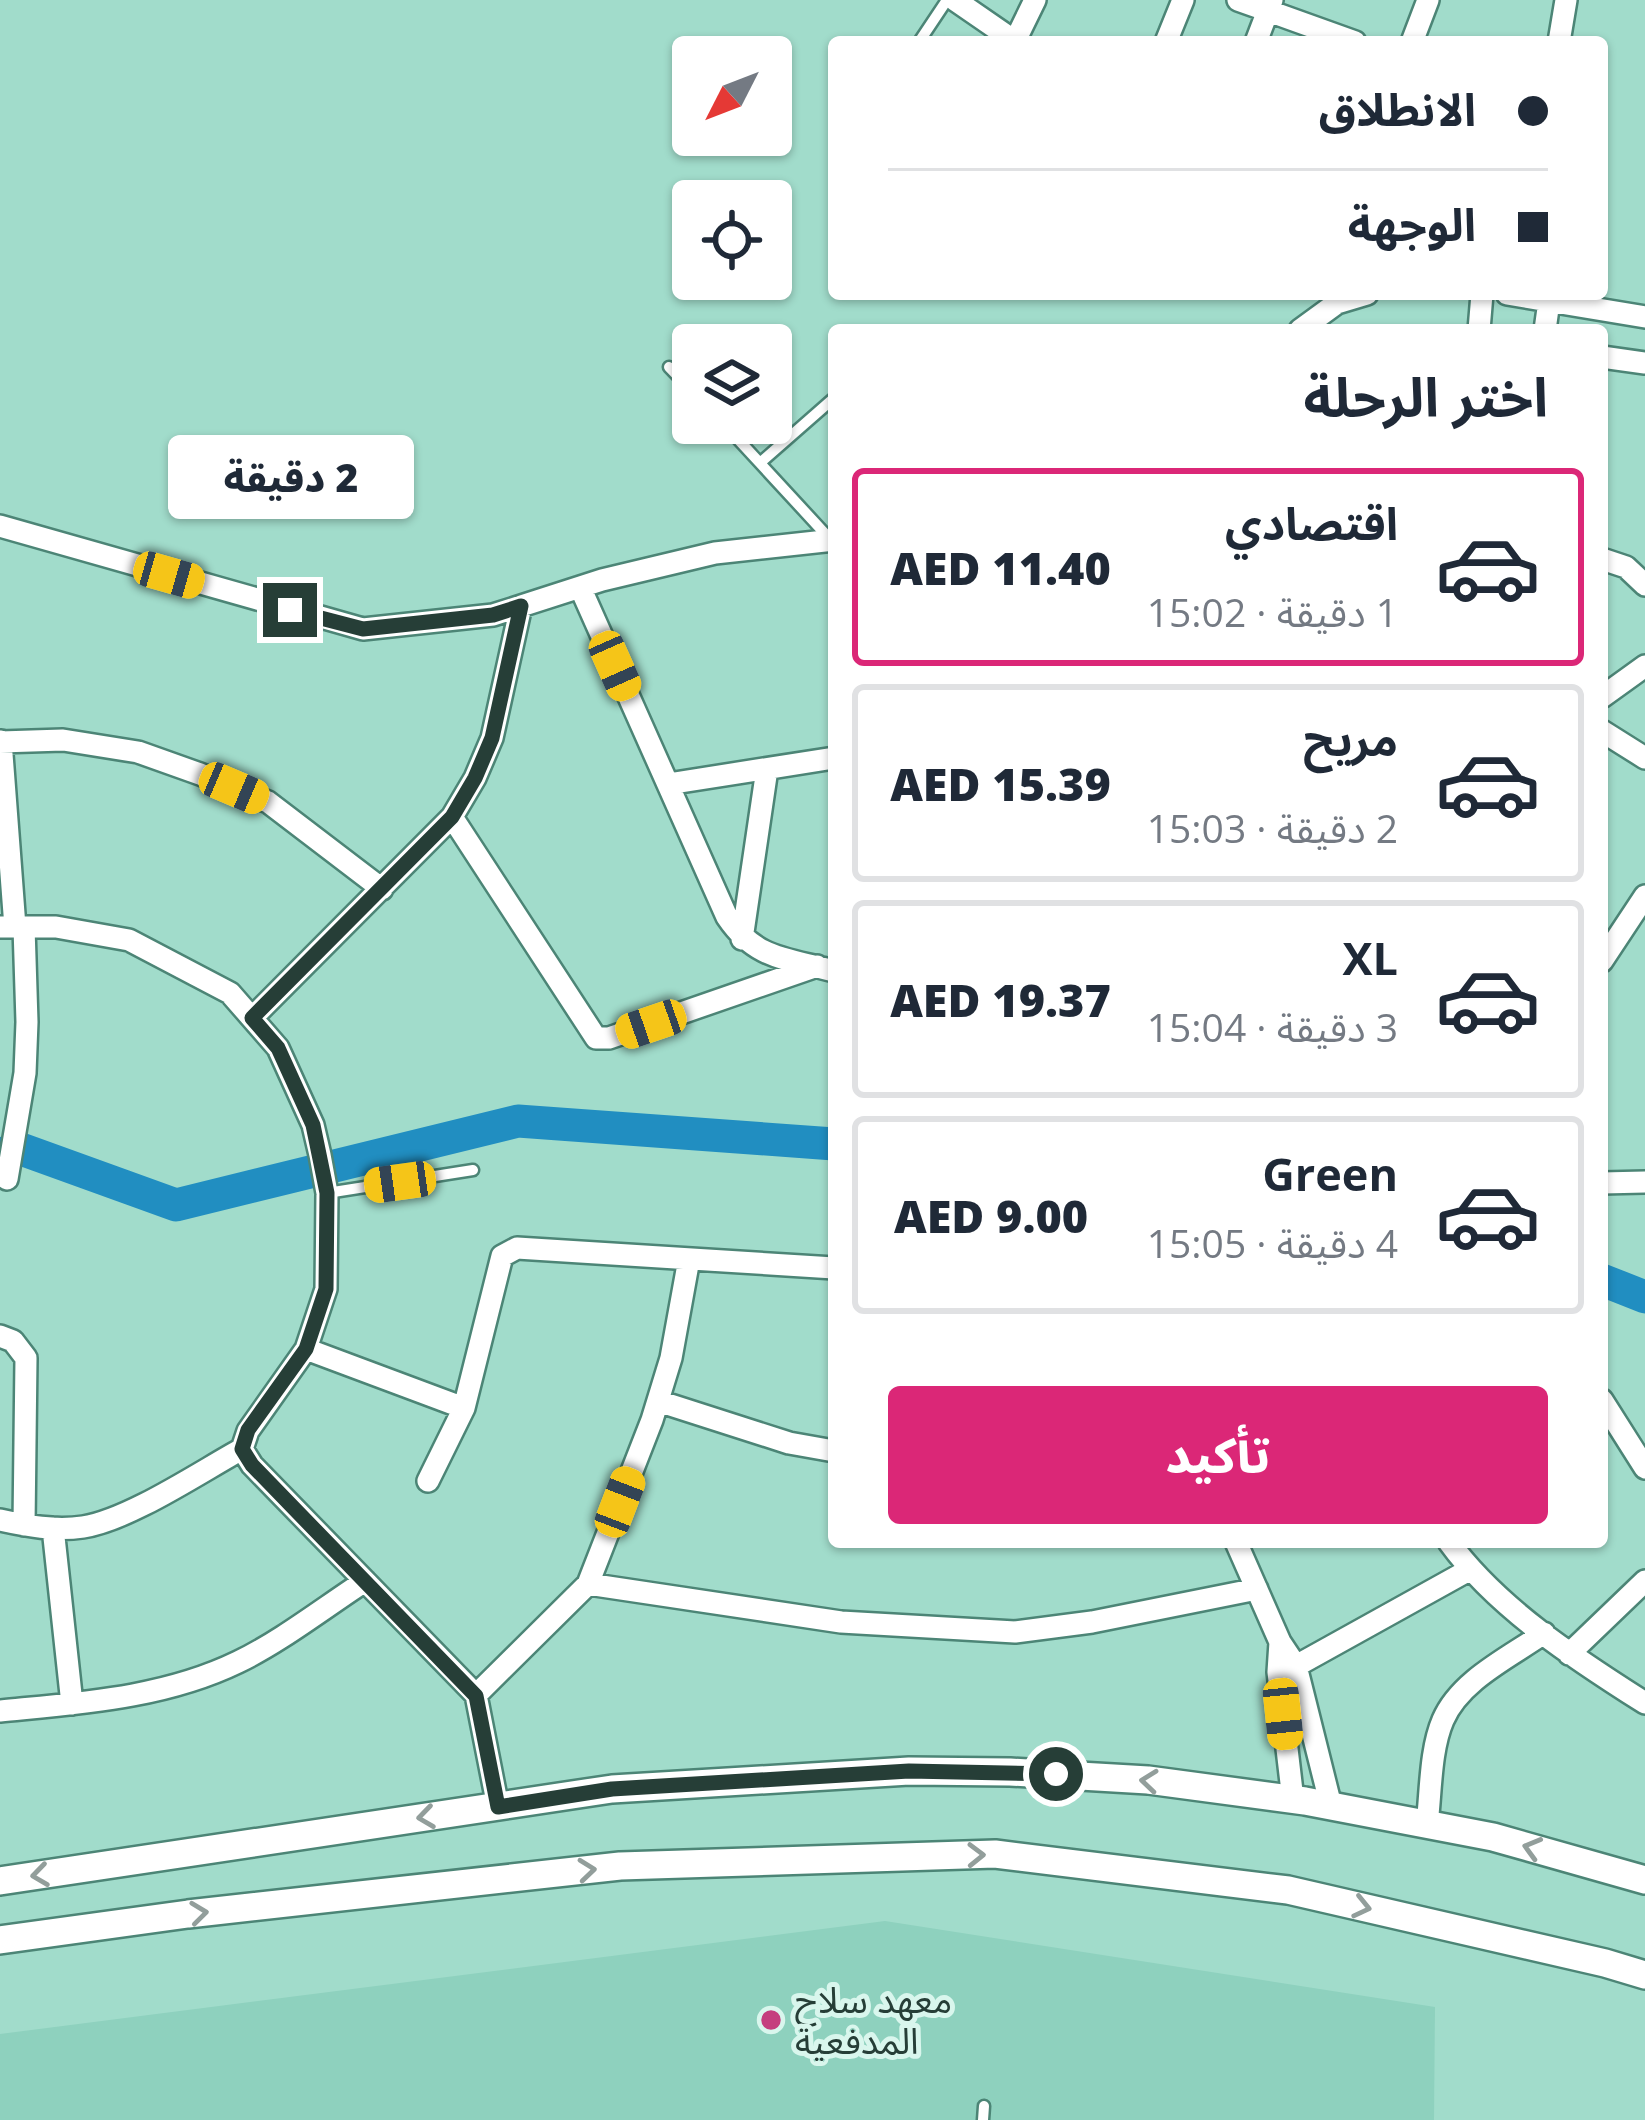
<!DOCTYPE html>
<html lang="ar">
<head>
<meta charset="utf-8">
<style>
  body { margin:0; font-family:"Open Sans","Noto Sans Arabic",sans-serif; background:#f2f2f3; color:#1f2937; direction:rtl; height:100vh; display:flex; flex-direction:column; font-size:45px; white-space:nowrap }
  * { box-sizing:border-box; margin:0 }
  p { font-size:39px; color:#747a83 }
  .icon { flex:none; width:66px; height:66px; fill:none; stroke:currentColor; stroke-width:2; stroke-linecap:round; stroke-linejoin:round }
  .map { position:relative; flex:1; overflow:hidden; direction:ltr }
  .panel { position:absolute; left:828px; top:324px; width:780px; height:1224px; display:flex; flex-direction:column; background:#fff; border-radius:12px; box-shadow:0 3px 9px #0004; direction:rtl }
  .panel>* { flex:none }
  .hud { position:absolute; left:828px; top:36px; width:780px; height:264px; border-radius:12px; box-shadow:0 3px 9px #0004; direction:rtl; display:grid; align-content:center; height:264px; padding:0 60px; background:#fff }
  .needle { width:78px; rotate:228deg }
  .fabs { position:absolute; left:672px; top:36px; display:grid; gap:24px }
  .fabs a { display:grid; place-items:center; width:120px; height:120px; border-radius:12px; background:#fff; box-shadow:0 3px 9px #0004; font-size:60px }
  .end { position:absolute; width:54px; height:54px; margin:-27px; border:15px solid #263e37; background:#fff; box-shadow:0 0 0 6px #fff }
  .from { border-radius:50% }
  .bubble { position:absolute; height:84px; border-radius:12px; background:#fff; box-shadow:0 3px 9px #0004; font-size:39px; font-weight:800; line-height:84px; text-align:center; direction:rtl }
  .car { position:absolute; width:36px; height:72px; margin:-36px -18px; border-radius:15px; box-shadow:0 0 9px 3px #0007; background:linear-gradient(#f5c518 24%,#345 0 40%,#f5c518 0 76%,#345 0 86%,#f5c518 0) }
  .hud b { display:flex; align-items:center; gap:42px; height:114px; font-size:45px }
  .hud b+b { border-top:3px solid #e0e1e3 }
  .hud i { width:30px; height:30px; background:#1f2937 }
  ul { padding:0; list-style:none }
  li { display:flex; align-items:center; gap:36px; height:198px; margin:0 24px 18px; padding:0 36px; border:6px solid #e0e1e3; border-radius:12px }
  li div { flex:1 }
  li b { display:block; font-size:45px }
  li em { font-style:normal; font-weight:800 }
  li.current { border-color:#db2777 }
  li>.icon { width:108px; height:108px; stroke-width:1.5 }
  h2 { padding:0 60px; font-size:54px; line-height:144px }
  .button { display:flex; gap:24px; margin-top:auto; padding:24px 60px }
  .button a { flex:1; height:138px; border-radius:12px; background:#db2777; color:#fff; font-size:48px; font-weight:800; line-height:138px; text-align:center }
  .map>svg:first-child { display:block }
  .built { fill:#8ed1be }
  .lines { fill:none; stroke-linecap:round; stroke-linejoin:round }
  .river { stroke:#218ec1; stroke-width:33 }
  .service-casing { stroke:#4c8576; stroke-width:15 }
  .minor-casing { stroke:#4c8576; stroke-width:26 }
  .tertiary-casing { stroke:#4c8576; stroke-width:32 }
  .service { stroke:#fff; stroke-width:10 }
  .minor { stroke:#fff; stroke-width:21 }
  .tertiary { stroke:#fff; stroke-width:27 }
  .oneway { stroke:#929e9b }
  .route { stroke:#263e37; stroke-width:15 }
  .poi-dot { fill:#c53e7e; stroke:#d9f6ed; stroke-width:4.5 }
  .labels { text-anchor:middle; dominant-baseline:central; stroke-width:10; stroke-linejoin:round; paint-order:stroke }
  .poi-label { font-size:36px; fill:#263e37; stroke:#d9f6ed; text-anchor:start }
</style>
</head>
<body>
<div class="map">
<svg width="1645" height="2120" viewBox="0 0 1645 2120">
  <rect width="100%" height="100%" fill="#a1dccb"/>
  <!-- built -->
  <path class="built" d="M885 1921 1435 2007 1434 2120H0V2034Z"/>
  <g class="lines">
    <!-- river -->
    <path class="river" d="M0 1154 21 1149 176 1205 518 1121 834 1144
      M1602 1280 1645 1297"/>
    <defs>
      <path id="service" d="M919 42 947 0
        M669 367 693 392
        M723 423 829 538
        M761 462 834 398
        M327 1193 473 1170
        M983 2120 984 2106"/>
      <path id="minor" d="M955 0 1016 42
        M1238 0 1355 42
        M1015 41 1035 0
        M1166 42 1183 0
        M1256 42 1272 0
        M1412 42 1428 0
        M1559 42 1566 0
        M1507 294 1645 317
        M1300 330 1337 303 1367 294
        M1479 330 1482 294
        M1545 330 1550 294
        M1602 357 1645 363
        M0 526 363 629 493 615 602 580 715 553 834 540
        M1602 559 1626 567 1645 585
        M580 587 727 917C756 960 786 958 834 971
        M1602 697 1645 666
        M1602 731 1645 758
        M1 741 15 927
        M0 742 63 740 138 752 200 774 268 802 382 889
        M668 784 834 758
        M452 817 596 1038H609L817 966
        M0 927H56L129 940 230 993 278 1048 313 1125 320 1155 327 1193 326 1289 306 1349 248 1431 242 1449 252 1465 476 1695 498 1807
        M742 939 767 769
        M1602 961 1645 896
        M252 1018 452 817 475 778 492 738 521 606
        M7 1179 25 1073 27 1022 24 927
        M1602 1183 1645 1182
        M0 1336 13 1341 26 1358 24 1525
        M306 1349 464 1408
        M1602 1400 1645 1468
        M658 1401 789 1443 834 1451
        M428 1481 464 1408 502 1256 517 1248 834 1268
        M0 1520C27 1526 55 1531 83 1527 129 1520 200 1472 242 1449
        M53 1528 72 1704
        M1236 1542 1280 1642 1296 1666 1331 1806
        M1449 1542C1497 1608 1577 1660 1645 1703
        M588 1584 652 1420 671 1358 689 1259
        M1280 1642 1278 1672 1293 1800
        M1569 1654 1645 1581
        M1296 1666 1469 1570
        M476 1695 588 1584 841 1622 1015 1632 1092 1622 1257 1589
        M0 1711C80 1703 164 1698 238 1662 280 1642 325 1607 365 1581
        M1427 1824C1431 1792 1430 1750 1443 1720 1460 1680 1510 1657 1544 1633"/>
      <path id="tertiary" d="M0 1881 612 1789 909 1771 1010 1772 1148 1780 1305 1801 1493 1837 1645 1880
        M0 1940 188 1914 620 1866 995 1854 1288 1890 1605 1963 1645 1975"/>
    </defs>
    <!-- service casing -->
    <use href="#service" class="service-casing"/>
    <!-- minor casing -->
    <use href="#minor" class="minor-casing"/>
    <!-- tertiary casing -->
    <use href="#tertiary" class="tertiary-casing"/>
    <!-- service -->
    <use href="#service" class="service"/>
    <!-- minor -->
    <use href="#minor" class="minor"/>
    <!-- tertiary -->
    <use href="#tertiary" class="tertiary"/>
  </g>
  <!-- one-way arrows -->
  <defs><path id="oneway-chevron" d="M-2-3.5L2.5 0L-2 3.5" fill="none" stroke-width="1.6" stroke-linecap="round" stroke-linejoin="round" transform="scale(3)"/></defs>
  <g class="oneway">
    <use href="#oneway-chevron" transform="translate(1149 1781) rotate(-174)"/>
    <use href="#oneway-chevron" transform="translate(426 1817) rotate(172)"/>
    <use href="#oneway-chevron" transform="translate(1532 1848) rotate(-164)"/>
    <use href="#oneway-chevron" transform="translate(976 1855) rotate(-1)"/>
    <use href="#oneway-chevron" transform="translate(587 1870) rotate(-6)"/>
    <use href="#oneway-chevron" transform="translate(40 1875) rotate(172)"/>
    <use href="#oneway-chevron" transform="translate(1362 1907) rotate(13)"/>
    <use href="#oneway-chevron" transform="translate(199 1913) rotate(-7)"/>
  </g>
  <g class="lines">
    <!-- route -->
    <path class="route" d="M290 610 363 629 493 615 521 606 492 738 475 778 452 817 252 1018 278 1048 313 1125 327 1193 326 1289 306 1349 248 1430 242 1449 252 1465 476 1696 498 1807 612 1789 909 1771 1056 1774"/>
  </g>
  <!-- markers -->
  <circle class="poi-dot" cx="771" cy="2020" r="12"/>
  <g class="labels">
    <!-- poi labels -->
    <g class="poi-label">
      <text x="795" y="1999">معهد سلاح<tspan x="795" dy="41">المدفعية</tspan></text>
    </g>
  </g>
</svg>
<div class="fabs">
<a><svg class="needle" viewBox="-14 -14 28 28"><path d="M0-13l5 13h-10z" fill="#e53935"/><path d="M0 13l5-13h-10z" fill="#747a83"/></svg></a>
<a><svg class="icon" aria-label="locate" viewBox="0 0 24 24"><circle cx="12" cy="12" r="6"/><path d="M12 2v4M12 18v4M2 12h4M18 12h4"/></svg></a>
<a><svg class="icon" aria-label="layers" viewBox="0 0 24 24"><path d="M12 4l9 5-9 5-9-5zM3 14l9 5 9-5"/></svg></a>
</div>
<i class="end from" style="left:1056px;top:1774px"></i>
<i class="end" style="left:290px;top:610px"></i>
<div class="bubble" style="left:168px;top:435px;width:246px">2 دقيقة</div>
<i class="car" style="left:169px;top:575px;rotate:106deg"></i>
<i class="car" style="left:615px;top:666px;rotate:156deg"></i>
<i class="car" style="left:234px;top:788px;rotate:113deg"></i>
<i class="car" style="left:651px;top:1024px;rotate:251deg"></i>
<i class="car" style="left:400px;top:1182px;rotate:262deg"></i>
<i class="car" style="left:620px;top:1502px;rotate:21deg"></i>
<i class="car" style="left:1283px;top:1714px;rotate:174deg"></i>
<div class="hud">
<b><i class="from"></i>الانطلاق</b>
<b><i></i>الوجهة</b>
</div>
<section class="panel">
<h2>اختر الرحلة</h2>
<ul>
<li class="current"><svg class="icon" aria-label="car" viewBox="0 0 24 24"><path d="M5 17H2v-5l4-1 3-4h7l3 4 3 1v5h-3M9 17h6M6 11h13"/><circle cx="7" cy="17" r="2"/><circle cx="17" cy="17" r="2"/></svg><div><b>اقتصادي</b><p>1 دقيقة · 15:02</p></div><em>AED 11.40</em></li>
<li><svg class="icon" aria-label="car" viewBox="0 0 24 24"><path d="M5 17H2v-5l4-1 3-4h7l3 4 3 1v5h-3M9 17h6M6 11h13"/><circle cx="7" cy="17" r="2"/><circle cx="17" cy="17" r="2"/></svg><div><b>مريح</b><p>2 دقيقة · 15:03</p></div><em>AED 15.39</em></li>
<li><svg class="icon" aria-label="car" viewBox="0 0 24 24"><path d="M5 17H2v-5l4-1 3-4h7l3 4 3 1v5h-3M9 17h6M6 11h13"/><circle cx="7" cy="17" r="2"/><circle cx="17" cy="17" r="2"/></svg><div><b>XL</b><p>3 دقيقة · 15:04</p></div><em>AED 19.37</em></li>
<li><svg class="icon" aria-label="car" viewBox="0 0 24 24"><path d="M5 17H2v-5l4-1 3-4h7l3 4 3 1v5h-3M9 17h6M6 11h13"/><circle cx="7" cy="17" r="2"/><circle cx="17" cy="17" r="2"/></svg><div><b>Green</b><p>4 دقيقة · 15:05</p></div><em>AED 9.00</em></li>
</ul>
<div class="button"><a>تأكيد</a></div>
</section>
</div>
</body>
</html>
